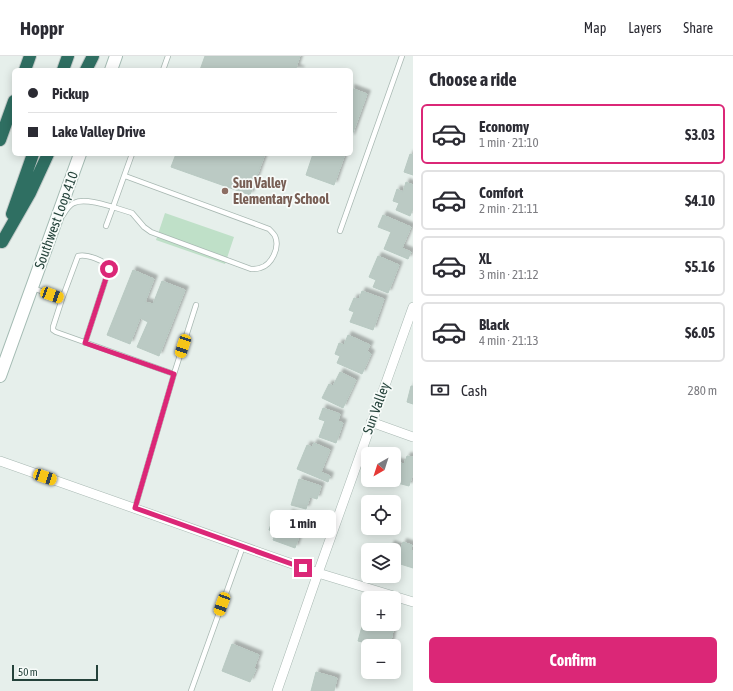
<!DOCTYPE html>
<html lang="en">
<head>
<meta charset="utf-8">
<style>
  body { margin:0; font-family:"Asap Condensed",sans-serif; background:#f2f2f3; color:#2b2b33; height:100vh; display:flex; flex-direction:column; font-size:15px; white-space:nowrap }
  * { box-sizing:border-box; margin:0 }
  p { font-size:13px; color:#7c7c81 }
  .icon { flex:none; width:22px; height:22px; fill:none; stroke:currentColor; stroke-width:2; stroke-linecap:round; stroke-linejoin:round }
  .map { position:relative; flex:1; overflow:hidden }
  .details { display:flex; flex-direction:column; background:#fff; width:320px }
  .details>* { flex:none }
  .hud { position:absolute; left:12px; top:12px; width:341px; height:88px; border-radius:6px; box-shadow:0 2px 10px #0003; display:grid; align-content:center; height:88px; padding:0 16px; background:#fff }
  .needle { width:26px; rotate:219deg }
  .controls { position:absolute; left:361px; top:391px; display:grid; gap:8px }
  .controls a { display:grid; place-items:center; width:40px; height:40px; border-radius:6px; background:#fff; box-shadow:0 2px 10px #0003; font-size:20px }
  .scale { position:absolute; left:12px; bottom:10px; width:86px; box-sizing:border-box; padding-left:4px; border:2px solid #24423a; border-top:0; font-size:11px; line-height:14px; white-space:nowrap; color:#24423a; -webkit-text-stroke:3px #f7fbf9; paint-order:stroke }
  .end { position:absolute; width:18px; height:18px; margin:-9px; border:5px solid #db2777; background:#fff; box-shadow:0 0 0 2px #fff }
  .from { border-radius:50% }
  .bubble { position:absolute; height:28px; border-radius:6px; background:#fff; box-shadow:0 2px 10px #0003; font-size:13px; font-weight:700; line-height:28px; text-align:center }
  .car { position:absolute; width:12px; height:24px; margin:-12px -6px; border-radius:5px; box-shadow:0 0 3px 1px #0007; background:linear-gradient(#f5c518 24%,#345 0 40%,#f5c518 0 76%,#345 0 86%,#f5c518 0) }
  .hud b { display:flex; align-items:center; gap:14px; height:38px; font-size:15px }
  .hud b+b { border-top:1px solid #e1e1e2 }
  .hud i { width:10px; height:10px; background:#2b2b33 }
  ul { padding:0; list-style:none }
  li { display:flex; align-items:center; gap:12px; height:60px; margin:0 8px 6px; padding:0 8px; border:2px solid #e1e1e2; border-radius:6px }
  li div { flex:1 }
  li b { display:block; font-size:15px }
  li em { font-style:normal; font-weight:700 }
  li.selected { border-color:#db2777 }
  li>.icon { width:36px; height:36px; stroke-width:1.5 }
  h2 { padding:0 16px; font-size:18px; line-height:48px }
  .pay { display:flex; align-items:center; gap:10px; height:44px; padding:0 16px; font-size:15px }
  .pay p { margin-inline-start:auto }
  .action { display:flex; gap:8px; margin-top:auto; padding:8px 16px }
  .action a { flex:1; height:46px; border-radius:6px; background:#db2777; color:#fff; font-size:16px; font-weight:700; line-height:46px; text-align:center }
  header { display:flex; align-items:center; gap:24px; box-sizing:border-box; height:56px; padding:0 20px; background:#fff; border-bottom:1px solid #e1e1e2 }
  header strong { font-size:19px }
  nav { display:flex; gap:22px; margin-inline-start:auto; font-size:14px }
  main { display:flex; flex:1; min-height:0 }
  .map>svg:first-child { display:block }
  .green { fill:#bfe0c8 }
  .building { fill:#bbcac4; stroke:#b8c9c2; filter:url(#shadow) }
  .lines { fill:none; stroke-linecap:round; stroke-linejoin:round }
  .lane-casing { stroke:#a8b8b2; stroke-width:6 }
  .street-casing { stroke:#a8b8b2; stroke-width:10 }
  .secondary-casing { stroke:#a4bbb3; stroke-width:14 }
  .highway-casing { stroke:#c2cac8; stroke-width:14 }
  .lane { stroke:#fff; stroke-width:4.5 }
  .street { stroke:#fff; stroke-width:9 }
  .secondary { stroke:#fff; stroke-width:12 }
  .highway { stroke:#2f6f62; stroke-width:12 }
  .route { stroke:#db2777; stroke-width:5 }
  .education-dot { fill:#8d6e63; stroke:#f7fbf9; stroke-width:1.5 }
  .labels { text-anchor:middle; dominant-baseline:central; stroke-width:3.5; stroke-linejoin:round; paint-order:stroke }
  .education-label { font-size:14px; font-weight:bold; fill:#785e54; stroke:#f7fbf9; text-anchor:start }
  .street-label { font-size:14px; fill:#24423a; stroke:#f7fbf9 }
</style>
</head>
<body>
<header>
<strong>Hoppr</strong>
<nav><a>Map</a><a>Layers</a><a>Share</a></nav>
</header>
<main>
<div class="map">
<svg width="413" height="635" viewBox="0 0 413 635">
  <defs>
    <filter id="shadow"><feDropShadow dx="3.5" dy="-3.5" stdDeviation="1" flood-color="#0004"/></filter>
  </defs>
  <rect width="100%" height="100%" fill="#e6efeb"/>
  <!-- green -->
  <path class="green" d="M165 157 234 181 225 208 156 184Z"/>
  <!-- building -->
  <path class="building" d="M205 0H300L296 12 301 14H200Z
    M351 32 367 38 351 82Z
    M176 98H265L250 139 171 111Z
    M313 98H345L334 129 306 119Z
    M410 98 413 99V119L404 116Z
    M406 126 413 129V152L410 160 396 154 399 147 393 145 397 133 403 136Z
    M383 159 411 171 402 192 411 196 408 203 384 193 391 176 378 171Z
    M378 200 399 209 388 237 373 231 376 224 369 221Z
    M133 214 154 223 145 246 153 248 162 225 185 234 159 300 137 291 148 266 140 262 130 288 107 279Z
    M362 235 384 243 373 274 350 266 354 256 349 254 354 242 359 243Z
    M348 279 370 289 367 295 371 298 362 318 337 307 340 300 335 298 339 287 344 289Z
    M340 316 356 324 343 352 322 342 329 328 333 330Z
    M411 330H413V348L407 346Z
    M323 352 340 358 338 365 343 367 336 387 319 381 325 365 319 363Z
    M314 387 330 394 321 416 330 420 328 426 297 413 307 389 312 391Z
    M407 400 413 401V417L409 430 386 424H394V405L404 408Z
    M299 423 321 430 317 443 310 441 306 453 291 449Z
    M289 457 305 463 295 492 273 484 276 476 269 474 272 465 285 470Z
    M403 486 412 489 411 494 413 495V512L394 506V494H389L391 488 401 492Z
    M363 567 393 575 390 590H378L358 585Z
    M232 588 259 599 254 612 256 613 250 626 222 615Z
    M316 616 337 622 334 635H311Z"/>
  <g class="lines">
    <defs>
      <path id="lane" d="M163 14 168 0
        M63 159C66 154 69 149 74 147 84 142 103 148 113 151L132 98
        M106 170 113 151 132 157 144 171 151 176 251 213C253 213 257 213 260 212 272 209 280 191 275 180 274 178 271 175 269 173L125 120
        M340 175 402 0
        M33 232 62 243 53 271V274L56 276 174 318
        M62 243 78 200C86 198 106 204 109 213L85 287
        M135 452 174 318 196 249
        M191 635 243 490"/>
      <path id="street" d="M371 366 413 381
        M0 405 318 517 413 546
        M277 635 318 517 413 251"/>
      <path id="secondary" d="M111 14 116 0
        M0 320 80 98"/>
      <path id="highway" d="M25 14 30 0
        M63 14 68 0
        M86 14 93 0
        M0 84 14 45
        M12 158 33 98
        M2 186 30 137 48 98"/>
    </defs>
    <!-- lane casing -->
    <use href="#lane" class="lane-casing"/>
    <!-- street casing -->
    <use href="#street" class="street-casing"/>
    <!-- secondary casing -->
    <use href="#secondary" class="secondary-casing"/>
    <!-- highway casing -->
    <use href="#highway" class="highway-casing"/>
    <!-- lane -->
    <use href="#lane" class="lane"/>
    <!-- street -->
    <use href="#street" class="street"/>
    <!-- secondary -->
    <use href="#secondary" class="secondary"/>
    <!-- highway -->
    <use href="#highway" class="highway"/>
  </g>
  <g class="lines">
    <!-- route -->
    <path class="route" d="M109 213 85 287 174 318 135 452 303 512"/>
  </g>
  <!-- markers -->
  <circle class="education-dot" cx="225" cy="135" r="4"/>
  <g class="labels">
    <!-- education labels -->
    <g class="education-label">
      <text x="233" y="127">Sun Valley<tspan x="233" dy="16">Elementary School</tspan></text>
    </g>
    <!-- street labels -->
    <g class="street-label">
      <text transform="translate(56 164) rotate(-70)">Southwest Loop 410</text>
      <text transform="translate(376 352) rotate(-70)">Sun Valley</text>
    </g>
  </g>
</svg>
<div class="controls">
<a><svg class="needle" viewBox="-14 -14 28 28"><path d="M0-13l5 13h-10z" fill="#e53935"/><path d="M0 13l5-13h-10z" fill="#7c7c81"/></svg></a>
<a><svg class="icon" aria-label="locate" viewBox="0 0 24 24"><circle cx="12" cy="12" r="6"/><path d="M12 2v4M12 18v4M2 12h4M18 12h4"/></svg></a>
<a><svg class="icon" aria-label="layers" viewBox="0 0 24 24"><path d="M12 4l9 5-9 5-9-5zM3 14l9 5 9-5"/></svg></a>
<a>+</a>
<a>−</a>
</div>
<div class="scale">50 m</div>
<i class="end from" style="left:109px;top:213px"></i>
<i class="end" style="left:303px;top:512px"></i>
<div class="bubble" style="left:270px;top:454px;width:66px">1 min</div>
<i class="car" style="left:52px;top:239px;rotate:110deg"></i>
<i class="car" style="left:183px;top:290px;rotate:198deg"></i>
<i class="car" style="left:45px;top:421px;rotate:109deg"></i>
<i class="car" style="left:222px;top:548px;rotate:200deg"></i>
<div class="hud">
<b><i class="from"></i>Pickup</b>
<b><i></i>Lake Valley Drive</b>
</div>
</div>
<section class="details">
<h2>Choose a ride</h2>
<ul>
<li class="selected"><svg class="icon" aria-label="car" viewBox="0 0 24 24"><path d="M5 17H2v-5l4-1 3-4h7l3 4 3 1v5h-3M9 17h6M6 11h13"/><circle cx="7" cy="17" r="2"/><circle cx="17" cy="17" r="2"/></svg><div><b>Economy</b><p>1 min · 21:10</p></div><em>$3.03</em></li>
<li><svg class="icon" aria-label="car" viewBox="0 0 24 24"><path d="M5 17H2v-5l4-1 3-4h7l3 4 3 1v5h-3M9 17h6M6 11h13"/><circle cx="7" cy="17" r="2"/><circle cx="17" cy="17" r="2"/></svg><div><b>Comfort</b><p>2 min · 21:11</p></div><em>$4.10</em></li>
<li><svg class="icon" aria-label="car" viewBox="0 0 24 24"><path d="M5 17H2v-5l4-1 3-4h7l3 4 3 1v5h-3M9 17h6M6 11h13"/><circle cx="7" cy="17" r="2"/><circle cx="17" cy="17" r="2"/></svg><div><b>XL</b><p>3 min · 21:12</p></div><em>$5.16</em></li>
<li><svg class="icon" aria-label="car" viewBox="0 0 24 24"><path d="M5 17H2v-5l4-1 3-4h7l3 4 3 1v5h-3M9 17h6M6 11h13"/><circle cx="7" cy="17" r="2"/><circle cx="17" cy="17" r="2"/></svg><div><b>Black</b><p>4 min · 21:13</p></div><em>$6.05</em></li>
</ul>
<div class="pay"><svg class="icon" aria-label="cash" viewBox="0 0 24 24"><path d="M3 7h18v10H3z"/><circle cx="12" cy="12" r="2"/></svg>Cash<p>280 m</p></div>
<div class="action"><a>Confirm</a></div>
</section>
</main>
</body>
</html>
